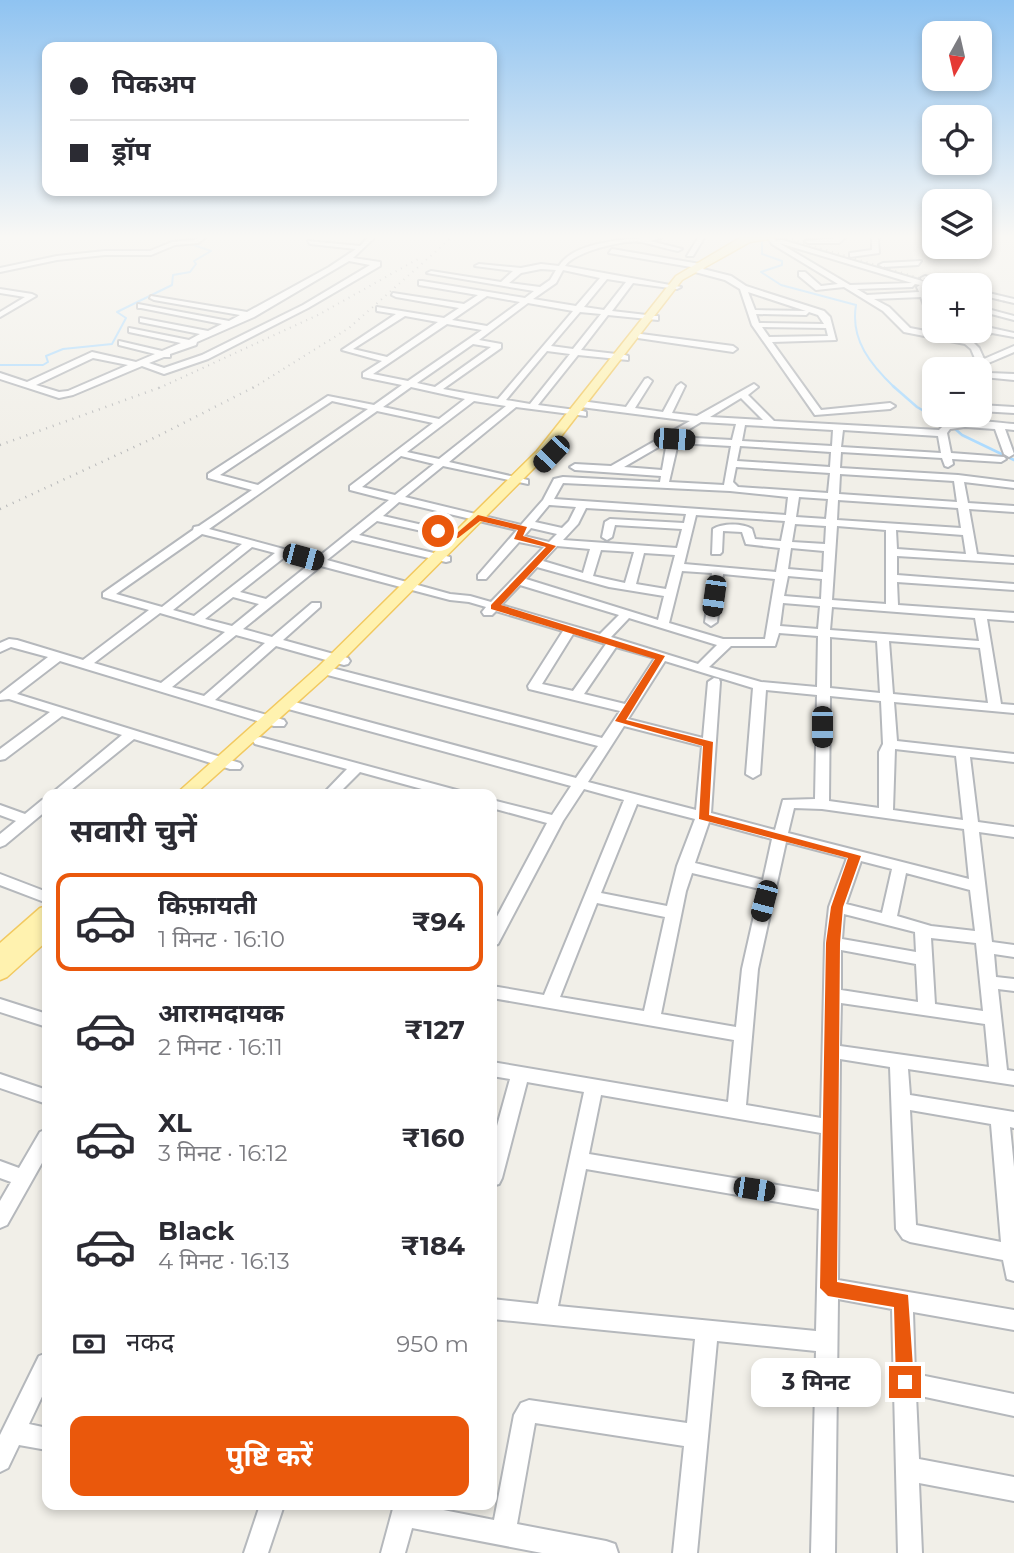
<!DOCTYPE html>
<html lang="hi">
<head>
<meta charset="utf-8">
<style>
  body { margin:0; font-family:Montserrat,"Noto Sans Devanagari",sans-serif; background:#f7f7f7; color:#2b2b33; height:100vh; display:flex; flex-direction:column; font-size:26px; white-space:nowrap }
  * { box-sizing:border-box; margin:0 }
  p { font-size:23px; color:#7c7c81 }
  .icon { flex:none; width:38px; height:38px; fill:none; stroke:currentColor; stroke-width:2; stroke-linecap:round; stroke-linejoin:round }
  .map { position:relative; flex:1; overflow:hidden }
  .drawer { position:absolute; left:42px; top:789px; width:455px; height:721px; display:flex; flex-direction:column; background:#fff; border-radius:14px; box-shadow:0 4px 10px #0003 }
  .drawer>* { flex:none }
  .hud { position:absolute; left:42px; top:42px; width:455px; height:154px; border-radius:14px; box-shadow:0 4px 10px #0003; display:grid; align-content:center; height:154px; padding:0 28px; background:#fff }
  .needle { width:46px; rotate:188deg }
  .controls { position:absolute; left:922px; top:21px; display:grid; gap:14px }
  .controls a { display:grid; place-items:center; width:70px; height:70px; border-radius:14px; background:#fff; box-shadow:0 4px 10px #0003; font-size:35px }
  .end { position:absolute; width:32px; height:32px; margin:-16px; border:9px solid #ea580c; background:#fff; box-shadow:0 0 0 4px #fff }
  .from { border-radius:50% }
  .bubble { position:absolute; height:49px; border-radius:14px; background:#fff; box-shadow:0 4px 10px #0003; font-size:23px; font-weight:700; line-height:49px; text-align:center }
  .car { position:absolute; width:21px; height:42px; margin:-21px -10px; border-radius:9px; box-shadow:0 0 5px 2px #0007; background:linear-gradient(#222 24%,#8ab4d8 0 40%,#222 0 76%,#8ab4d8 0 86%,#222 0) }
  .hud b { display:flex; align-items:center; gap:24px; height:66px; font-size:26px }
  .hud b+b { border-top:2px solid #e1e1e2 }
  .hud i { width:18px; height:18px; background:#2b2b33 }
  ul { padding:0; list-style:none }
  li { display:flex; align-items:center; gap:21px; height:98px; margin:0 14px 10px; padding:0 14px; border:4px solid transparent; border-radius:14px }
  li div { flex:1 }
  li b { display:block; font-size:26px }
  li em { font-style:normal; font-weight:700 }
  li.current { border-color:#ea580c }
  li>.icon { width:63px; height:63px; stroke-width:1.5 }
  h2 { padding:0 28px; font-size:32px; line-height:84px }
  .pay { display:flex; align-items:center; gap:18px; height:77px; padding:0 28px; font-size:26px }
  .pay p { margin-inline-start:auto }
  .action { display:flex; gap:14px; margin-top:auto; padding:14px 28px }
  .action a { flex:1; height:80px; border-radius:14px; background:#ea580c; color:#fff; font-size:28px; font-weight:700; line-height:80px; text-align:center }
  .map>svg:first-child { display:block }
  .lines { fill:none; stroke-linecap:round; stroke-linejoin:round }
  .stream-far1 { stroke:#aadaff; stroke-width:2 }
  .stream { stroke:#aadaff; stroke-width:2.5 }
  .minor-casing { stroke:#b5b8bc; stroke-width:4 }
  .major-casing { stroke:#f2c960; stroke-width:3 }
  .minor { fill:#fff; fill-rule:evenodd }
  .major { fill:#fff2af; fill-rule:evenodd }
  .rail-far1 { stroke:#b6b7b8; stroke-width:2; stroke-dasharray:1 5; stroke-linecap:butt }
  .rail { stroke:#b6b7b8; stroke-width:2.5; stroke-dasharray:1 6; stroke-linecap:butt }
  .route { fill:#ea580c }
</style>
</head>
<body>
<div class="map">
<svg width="1014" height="1553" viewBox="0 0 1014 1553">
  <rect width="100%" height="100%" fill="#f1efe8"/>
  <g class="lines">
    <!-- stream-far1 -->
    <path class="stream-far1" d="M762 238V254L782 261V265L761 272 781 285 856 305C850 340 871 365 895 388
      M0 365H43L48 362 46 356 63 349 112 344 126 318 117 312 172 285 173 275 190 272 196 264 194 261 211 251 188 243 190 238"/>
    <!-- stream -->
    <path class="stream" d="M893 386 917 407 943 422
      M953 427 962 435 1014 460"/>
    <defs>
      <path id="minor" d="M198 238H205L198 243 175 245 151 255H105L57 260 0 272V268L57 256 105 251H150L172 242 194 240Z
        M368 238H374L353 258 380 262V266L308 308 208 359 164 374 142 366 73 395 59 398 0 379V373L27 382 92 352 136 362 155 354 119 345V341L162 351 181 343 129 332V328L189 340 200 334 140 322V318L208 331 222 324 141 308H138V304L229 321 240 315 154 300 150 298 151 296 247 312 329 267 356 249 310 244 308 241 360 246ZM349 261 370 265 303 305 202 355 164 368 149 363 164 357H170V354L196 345 197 342 254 317ZM93 358 128 365 68 391 59 392 36 385Z
        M643 238H661L650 241 682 249 678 251C666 249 652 244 641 242 624 239 574 252 565 266L681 287 677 289 633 283 612 311 655 316H658V320L608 315 581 350 625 355 628 356V360L578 355 538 405 583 411 586 412V416L516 407 449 462 528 480V484L443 466 405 497 521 525 543 500 554 479 563 477 660 482 661 476 575 470 570 467 575 464 611 466 690 421 581 407 576 404 581 401 626 407 645 379 648 378 652 381 635 408 663 412 677 386 681 383 685 386 672 413 697 416 754 384 758 387 748 395 774 421 939 430C952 415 996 423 1014 424V430L1005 429 1014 454 1009 457 1004 454 995 429 965 427 950 429 947 433 951 453 1004 457 1006 459 1001 462 952 459 953 464 948 467 945 466 942 458 841 452 840 468 958 475 1014 482V488L964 482 968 503 1014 506V512L969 509 977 554 1014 557V563L897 556V575L1014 584V590L897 582 898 605 1014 613V621L987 619 1001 704 1014 705V713L894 702 897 741 1014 754V762L970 757 978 822 1014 827V837L979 832 992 942 1014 945V957L994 954 996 977 1014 979V991L998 989 1007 1070 1014 1071V1085L908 1069 910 1095 1014 1112V1128L1010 1127 1014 1167V1281L1007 1279 1003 1260 910 1242 903 1239 896 1229 890 1067 840 1059 838 1280 1014 1310V1330L913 1312 915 1374 1014 1394V1416L916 1395 919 1459 1014 1477V1501L919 1483 922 1553H898L892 1309 838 1299 835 1553H811L816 1351 717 1341 697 1553H673L684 1446 535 1423 517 1524 606 1541 615 1544 618 1553H542L412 1528 405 1553H381L394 1505H418L494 1520 514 1415 521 1403 529 1400 687 1423 695 1339 492 1319V1299L538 1304 584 1092 527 1082 502 1178 499 1184 492 1186V1144L510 1079 492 1076V1062L728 1102 734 1040 492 998V986L544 995 624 800 584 789 563 821 498 944 492 946V926L547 823 492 808V800L552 815 571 786 281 707 279 704 286 700 291 701 576 778 598 746 320 673 318 670 324 666 602 738 620 711 529 689 528 686 563 631 496 611 492 615H484L482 612 486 607 469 602 450 600 321 566 243 629 272 637 312 603H320V607L283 640 348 658 350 661 348 664 344 665 276 646 215 700 284 720 286 723 284 726H274L60 661 17 694 240 763 242 766 240 769H230L134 739 66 794H51L122 735 62 716 5 759 0 760V749L50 712 9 699 0 700V694L48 657 11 647 0 652V643L9 639 17 640 83 660 149 610 103 597V593L193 530 194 527 199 526 252 490 208 478V474L328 396 374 405 402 385 363 377V373L382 361 342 350 396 314 377 311V307L444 318 459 308 396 297 392 295 393 293 464 304 478 295 419 285V281H422L525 298 534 291 427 273 431 271 501 282 513 271 475 266 479 264 521 268 541 264 559 266C573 243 619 240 643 238ZM541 269 556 270 550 280 540 287 509 283 521 273ZM563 270 600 278 576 306 533 299 556 283ZM607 279 626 282 604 310 584 307ZM487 296 520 302 487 326 452 320ZM528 303 573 311 498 399 443 389 501 348V344L479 340ZM580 312 601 314 573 349 551 346ZM405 316 438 322 387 357 353 349ZM447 324 482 330 408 381 373 374ZM473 344 491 347 435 387 417 383ZM547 351 570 354 530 404 506 400ZM411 387 465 399 439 419 383 407ZM741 398 763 420 710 417ZM332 401 368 409 258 485 220 475ZM474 401 506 406 439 459 407 452ZM377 411 433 423 350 486V490L389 500 317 558 209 529ZM701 422 736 424 732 440 676 437ZM745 425 833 430 832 446 742 441ZM843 430 938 436 941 453 841 447ZM667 442 662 470 624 467ZM678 443 731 446 724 485 669 482ZM740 446 831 452 830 467 737 461ZM401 456 434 464 395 495 362 487ZM736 467 830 473 828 493 738 487 733 482ZM840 474 954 481 957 502 839 494ZM563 483 730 491 788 497 786 515 554 499ZM799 497 828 499 826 519 796 517ZM838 500 958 508 961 528 837 520ZM399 502 517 530 478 575V579H486L519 542 544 547 491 602 470 596 450 594 327 560 352 540 446 562 450 561V557L359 535 377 521 458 539 463 536 462 534 383 516ZM549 505H550L576 507 569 521 562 528 535 522ZM586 508 686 514 684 523 610 519 605 522 602 537 607 540 612 537 615 525 682 529 677 548 563 540 578 524ZM696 515 785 521 781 541 755 539 752 529C743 523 722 523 713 529L712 554H720L722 552 723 531 742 532 746 544 780 548 776 572 684 564ZM795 524 826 526 825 544 792 542ZM837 526 886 530V604L832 600ZM531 528 557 534 549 542 524 536ZM896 530 963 535 966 554 897 549ZM202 534 242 544 162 607 116 594ZM557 546 590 549 583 573 543 561ZM252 547 275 553 194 616 173 610ZM791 548 824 551 823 572 788 569ZM601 550 634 552 625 583 593 576ZM644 553 675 555 666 589 636 584ZM286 556 311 563 266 599 240 592ZM537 567 609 587 664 596 658 620 526 579ZM682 571 712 573 705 622 711 626 717 622 723 574 775 579 765 639H723L669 623ZM788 576 822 579 821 599 784 596ZM520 585 619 615 600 634 501 605ZM233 597 259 604 232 626 205 619ZM783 603 820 606 818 629 780 626ZM832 607 975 618 979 641 830 630ZM160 613 225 632 161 683 94 663ZM629 618 717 645 698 664 611 637ZM779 633 818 636 817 687 761 682 709 667 731 646H775ZM573 634 606 644 573 691 542 684ZM236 635 265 643 204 696 172 687ZM830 637 877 641 880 693 830 688ZM889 641 980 648 988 703 893 694ZM616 647 655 658 625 704 584 694ZM665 661 753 688 746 774 753 778 760 774 766 690 817 695 815 799 783 800 775 830 711 813 720 682 719 679 714 678 708 682 703 738 628 719ZM830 696 881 701 883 744 879 752V808L829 801ZM624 726 702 746 696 810 588 782ZM895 749 956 756 963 820 893 810ZM637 804 695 819 677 866 667 906 601 893ZM794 808 822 809 964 829 969 879 788 833ZM709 822 772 839 763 880 695 863ZM786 842 847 858 829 907 825 943 821 1118 746 1105 758 969ZM861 861 892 869 882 913 846 904ZM692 873 760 889 742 969 736 1027 661 1014 686 891ZM906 873 970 890 975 931 931 926 897 916ZM597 903 665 917 644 1011 560 997ZM844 914 915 932 916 952 842 939ZM931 938 976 943 983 1011 935 1004ZM841 950 916 964 918 1002 841 990ZM841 1003 985 1024 989 1067 840 1046ZM601 1095 821 1133 819 1192 589 1154ZM910 1110 991 1124 1001 1242 916 1225ZM586 1169 819 1209 816 1331 558 1306Z
        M698 238H704L693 256H687Z
        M768 238H774L777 242 778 240H782L936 285 934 289 924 287 934 312V323L930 321 921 297 874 299 889 307 910 328 967 339 991 328 1014 333V337L992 333 973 342 979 348 984 359 1014 346V352L986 364 989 373 1014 374V380L983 377 971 349 965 344 904 332 883 311 844 287 816 290 799 276V272H805L821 286 838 284 772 244ZM779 243 912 283 850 285ZM915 284 920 285 917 287 919 292 867 295 857 289 912 287Z
        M838 238H845L839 243H808L805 241Z
        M872 238H878L879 253 850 257V253L872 250Z
        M612 249 706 265 703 269 731 276 746 286 824 311 830 317 836 340 772 342 821 410 890 403 895 406 890 409 815 415 752 325 740 289 725 280 695 272 697 268 609 253ZM748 292 806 311 755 310ZM809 312 818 315 824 324 759 323 756 314 806 315ZM762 327 826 328 828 336 769 337Z
        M921 261 918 265 883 267 879 265 883 263Z
        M925 276 953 283 954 285H943L922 280 921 278Z
        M0 289 32 294 36 296 0 317V312L25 297 0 293Z
        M980 291 1014 299V303L980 295Z
        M980 307 1014 316V320L980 311Z
        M641 334 733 346 737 349 733 352 638 338V334Z
        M980 405 1014 407V413L980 411Z
        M260 737 460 791 462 794H440L360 772 338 794H323L347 769 255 744 253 741 255 738Z
        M47 799V810L5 845 0 847V834L16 821 0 815V805L25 814 42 800Z
        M0 874 47 892V903L0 885Z
        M0 999 47 1014V1027L0 1012Z
        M0 1074 47 1090V1104L0 1088Z
        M47 1129V1154L7 1225 0 1228V1201L11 1182 0 1178V1161L19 1168 40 1132Z
        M47 1353V1386L29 1424 47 1428V1450L19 1445 8 1468 0 1472V1435L39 1356Z
        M260 1505H284L268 1553H244Z"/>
      <path id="major" d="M740 238H776L750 242 682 280 545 457 330 673 195 794H176L318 667 537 451 676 276Z
        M47 906V941L7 977 0 980V943L40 908Z"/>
    </defs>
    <!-- minor casing -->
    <use href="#minor" class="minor-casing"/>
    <!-- major casing -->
    <use href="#major" class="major-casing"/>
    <!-- minor -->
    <use href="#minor" class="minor"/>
    <!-- major -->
    <use href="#major" class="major"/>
    <!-- rail-far1 -->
    <path class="rail-far1" d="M786 238 943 285
      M980 296 1014 304
      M159 388 318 315 418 259
      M253 388 349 328 451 238"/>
    <!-- rail -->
    <path class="rail" d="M0 445 164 386
      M0 509 158 436 256 386"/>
  </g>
  <!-- sky -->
  <linearGradient id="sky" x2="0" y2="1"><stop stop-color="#8fc3f1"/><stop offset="0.52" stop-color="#f9f8f5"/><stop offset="1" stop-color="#f9f8f5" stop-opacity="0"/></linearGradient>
  <rect width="1014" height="455" fill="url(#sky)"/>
  <!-- route -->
  <path class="route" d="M478 515 527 527 523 536 556 546 501 605 665 656 626 720 713 742 709 815 861 856 843 907 840 943 837 1282 908 1295 914 1382 911 1389 905 1391 898 1389 896 1382 894 1307 828 1296 820 1288 826 943 831 907 848 858 699 819 703 746 615 721 655 659 491 609V605L546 547 514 539 518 530 480 521 458 538 433 531 438 529 457 533Z"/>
</svg>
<div class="controls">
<a><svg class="needle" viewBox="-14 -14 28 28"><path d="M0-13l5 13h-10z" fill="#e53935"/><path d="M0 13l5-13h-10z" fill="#7c7c81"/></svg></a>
<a><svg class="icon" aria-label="locate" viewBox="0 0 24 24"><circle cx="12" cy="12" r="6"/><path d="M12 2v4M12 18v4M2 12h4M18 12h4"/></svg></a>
<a><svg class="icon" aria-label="layers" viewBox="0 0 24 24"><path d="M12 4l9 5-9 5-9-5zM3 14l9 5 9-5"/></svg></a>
<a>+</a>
<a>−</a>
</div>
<i class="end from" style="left:438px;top:531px"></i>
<i class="end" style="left:905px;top:1382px"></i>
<div class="bubble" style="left:751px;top:1358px;width:130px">3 मिनट</div>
<i class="car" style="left:674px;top:439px;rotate:94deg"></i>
<i class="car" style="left:551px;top:454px;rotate:224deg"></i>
<i class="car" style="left:303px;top:557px;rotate:105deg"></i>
<i class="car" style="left:714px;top:596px;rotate:188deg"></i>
<i class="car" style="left:822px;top:727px;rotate:180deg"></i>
<i class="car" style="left:764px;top:901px;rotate:195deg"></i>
<i class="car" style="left:754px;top:1189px;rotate:99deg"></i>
<div class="hud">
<b><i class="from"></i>पिकअप</b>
<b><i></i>ड्रॉप</b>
</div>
<section class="drawer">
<h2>सवारी चुनें</h2>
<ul>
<li class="current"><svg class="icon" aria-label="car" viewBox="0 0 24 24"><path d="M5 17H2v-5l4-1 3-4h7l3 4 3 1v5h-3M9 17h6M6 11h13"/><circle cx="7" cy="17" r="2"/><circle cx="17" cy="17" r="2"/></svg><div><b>किफ़ायती</b><p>1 मिनट · 16:10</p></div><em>₹94</em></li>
<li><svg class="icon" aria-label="car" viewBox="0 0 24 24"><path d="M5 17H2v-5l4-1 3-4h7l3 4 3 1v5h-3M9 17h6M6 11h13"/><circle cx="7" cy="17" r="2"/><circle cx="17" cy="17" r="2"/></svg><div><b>आरामदायक</b><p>2 मिनट · 16:11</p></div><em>₹127</em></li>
<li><svg class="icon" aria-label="car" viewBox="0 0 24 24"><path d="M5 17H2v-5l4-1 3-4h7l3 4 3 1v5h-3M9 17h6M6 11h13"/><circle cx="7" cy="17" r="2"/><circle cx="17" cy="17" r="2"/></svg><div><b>XL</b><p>3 मिनट · 16:12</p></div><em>₹160</em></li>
<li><svg class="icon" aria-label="car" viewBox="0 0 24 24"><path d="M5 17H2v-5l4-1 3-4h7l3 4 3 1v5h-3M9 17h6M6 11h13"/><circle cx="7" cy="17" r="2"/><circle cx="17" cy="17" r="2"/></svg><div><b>Black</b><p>4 मिनट · 16:13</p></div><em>₹184</em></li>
</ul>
<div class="pay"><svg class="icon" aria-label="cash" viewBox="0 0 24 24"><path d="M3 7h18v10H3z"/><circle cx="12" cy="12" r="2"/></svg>नकद<p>950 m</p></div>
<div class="action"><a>पुष्टि करें</a></div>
</section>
</div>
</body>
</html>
